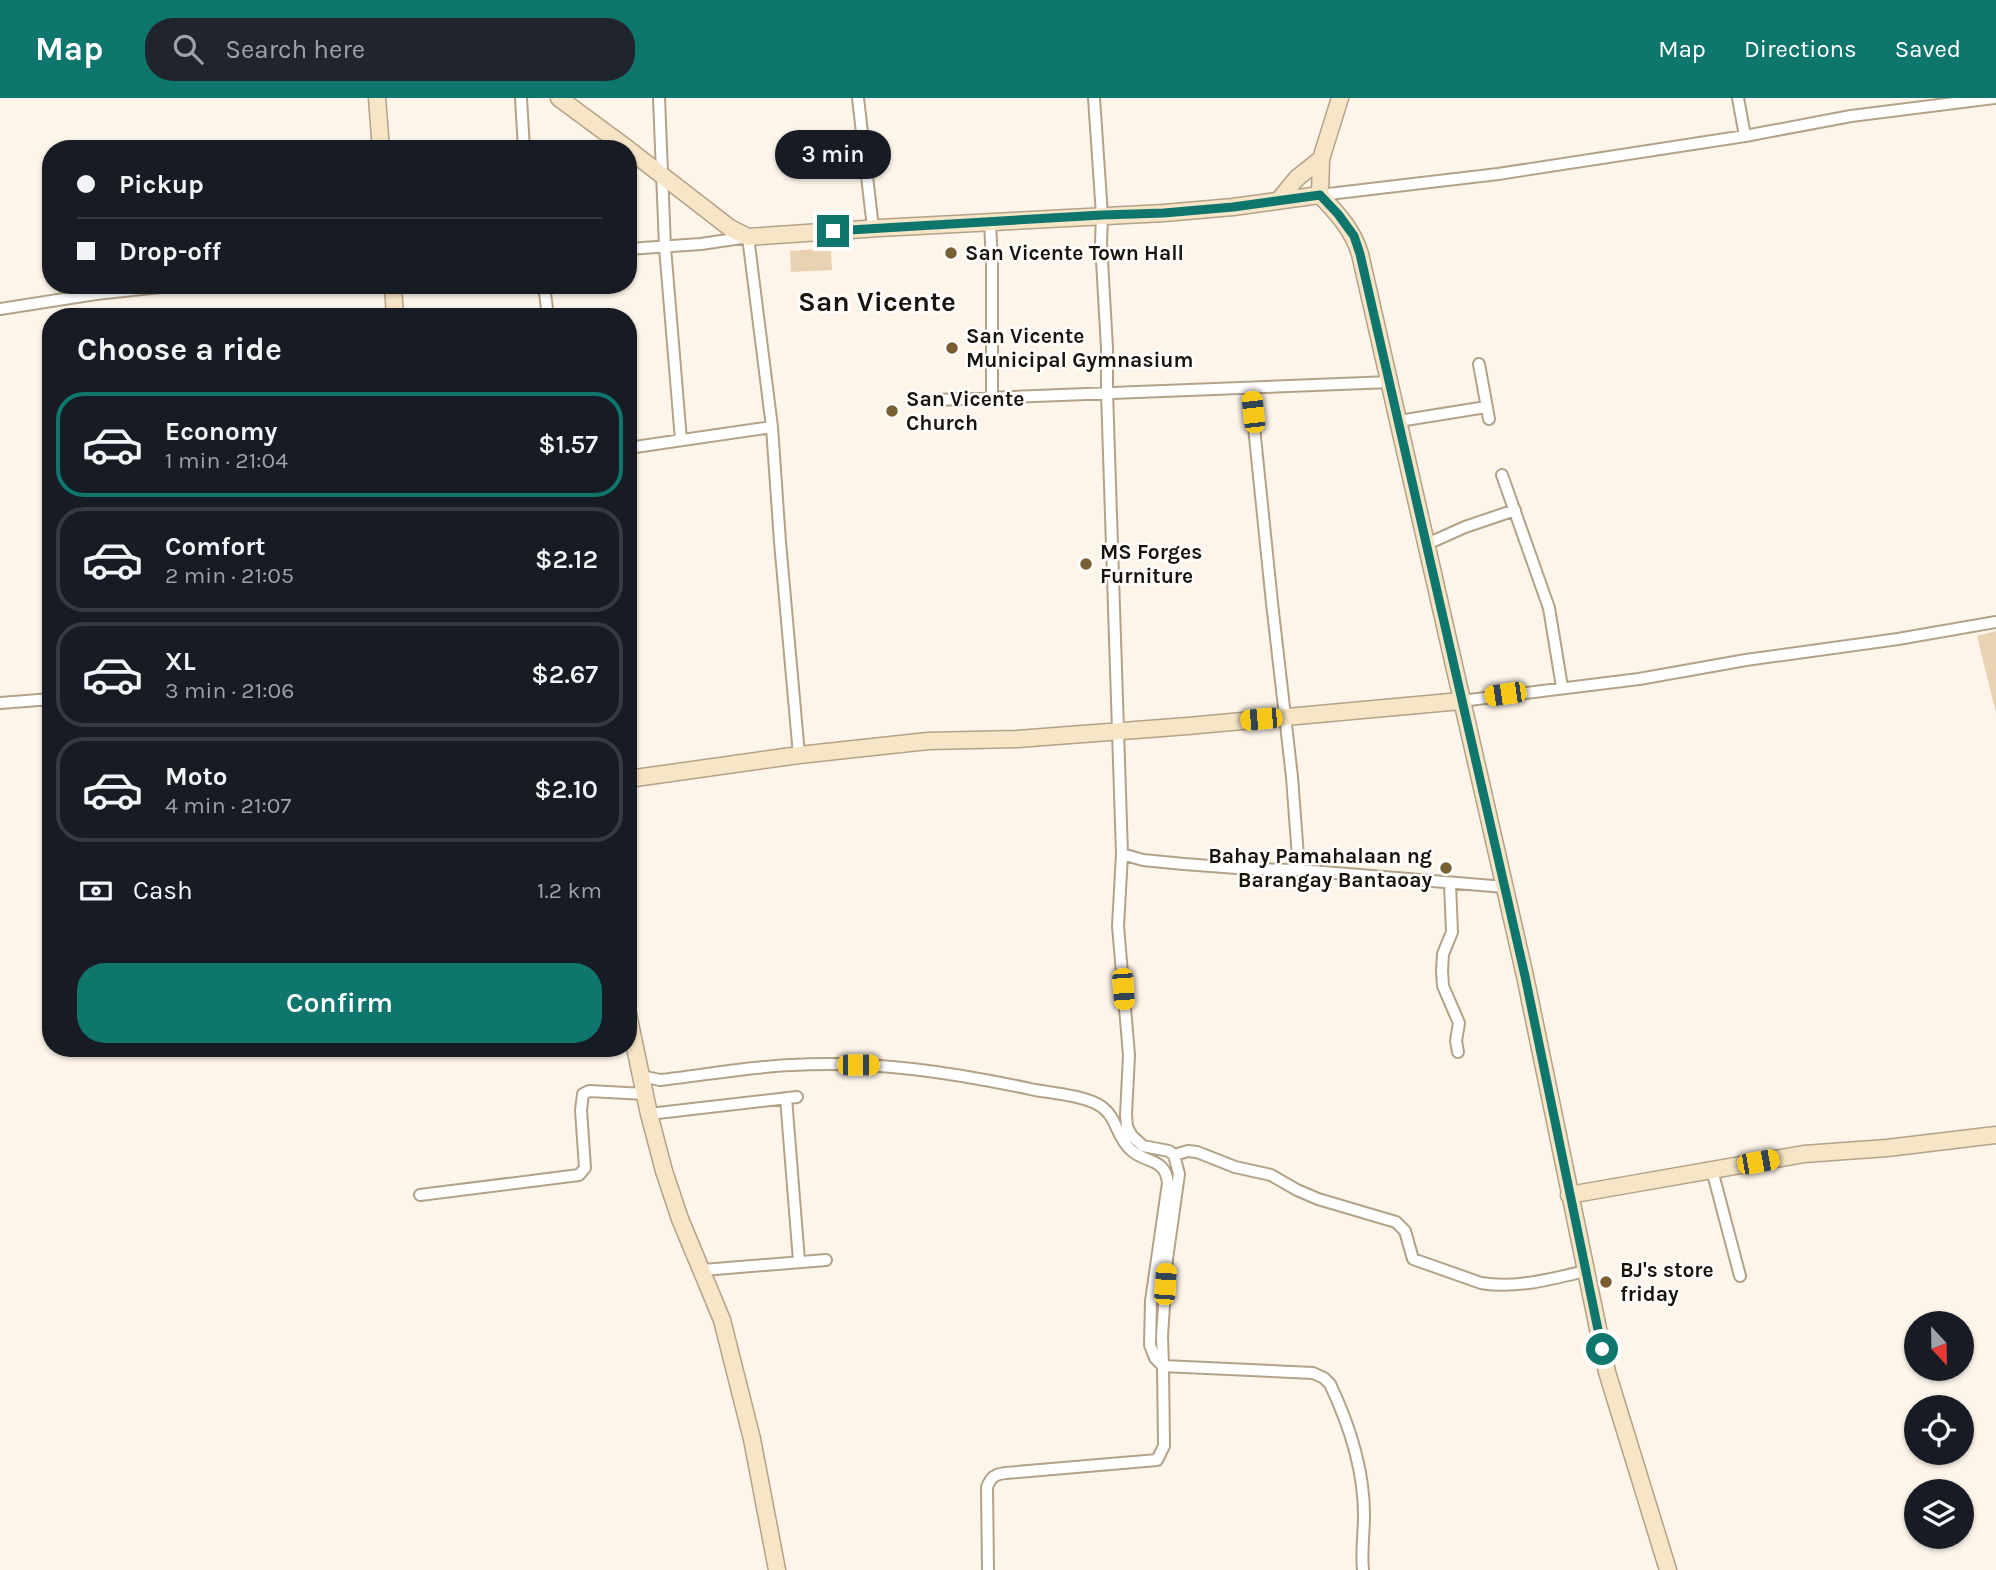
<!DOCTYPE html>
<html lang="en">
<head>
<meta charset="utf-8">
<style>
  body { margin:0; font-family:Karla,sans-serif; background:#20242c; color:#f1f3f6; height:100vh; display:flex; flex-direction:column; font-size:26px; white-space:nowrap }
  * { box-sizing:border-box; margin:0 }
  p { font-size:23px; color:#9ea1a6 }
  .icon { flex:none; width:38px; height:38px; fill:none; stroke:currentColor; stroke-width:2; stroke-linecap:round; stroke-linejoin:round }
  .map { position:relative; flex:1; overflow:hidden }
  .side { position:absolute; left:42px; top:210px; width:595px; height:749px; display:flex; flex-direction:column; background:#171b24; border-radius:28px; box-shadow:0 2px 5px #0004 }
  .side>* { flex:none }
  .top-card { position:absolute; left:42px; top:42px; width:595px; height:154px; border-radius:28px; box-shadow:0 2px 5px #0004; display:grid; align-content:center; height:154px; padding:0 35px; background:#171b24 }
  .needle { width:46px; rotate:158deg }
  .tools { position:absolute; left:1904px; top:1213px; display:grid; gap:14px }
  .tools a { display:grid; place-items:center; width:70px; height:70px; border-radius:50%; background:#171b24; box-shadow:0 2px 5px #0004; font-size:35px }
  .end { position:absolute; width:32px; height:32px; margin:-16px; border:9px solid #0f766e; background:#fff; box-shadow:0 0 0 4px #fff }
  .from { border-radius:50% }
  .bubble { position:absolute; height:49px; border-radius:24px; background:#171b24; box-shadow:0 2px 5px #0004; font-size:23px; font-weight:600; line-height:49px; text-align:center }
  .car { position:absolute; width:21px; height:42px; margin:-21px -10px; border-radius:9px; box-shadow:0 0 5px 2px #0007; background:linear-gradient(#f5c518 24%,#345 0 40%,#f5c518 0 76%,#345 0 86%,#f5c518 0) }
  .top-card b { display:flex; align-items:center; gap:24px; height:66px; font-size:26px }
  .top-card b+b { border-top:2px solid #363941 }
  .top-card i { width:18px; height:18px; background:#f1f3f6 }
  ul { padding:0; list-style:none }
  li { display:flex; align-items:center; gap:21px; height:105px; margin:0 14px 10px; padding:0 21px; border:4px solid #363941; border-radius:28px }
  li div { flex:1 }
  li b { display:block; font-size:26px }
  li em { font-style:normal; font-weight:600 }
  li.active { border-color:#0f766e }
  li>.icon { width:63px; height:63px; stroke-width:1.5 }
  h2 { padding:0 35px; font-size:32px; line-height:84px }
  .pay { display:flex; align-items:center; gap:18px; height:77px; padding:0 35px; font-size:26px }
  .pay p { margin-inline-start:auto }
  .primary-button { display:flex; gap:14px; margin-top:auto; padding:14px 35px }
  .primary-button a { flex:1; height:80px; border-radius:28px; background:#0f766e; color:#fff; font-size:28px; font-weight:600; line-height:80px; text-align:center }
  header { display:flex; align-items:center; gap:42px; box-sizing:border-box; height:98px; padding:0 35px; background:#0f766e; color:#fff }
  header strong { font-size:33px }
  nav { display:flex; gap:38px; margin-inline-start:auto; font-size:24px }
  .search { width:490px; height:63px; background:#20242c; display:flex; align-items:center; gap:18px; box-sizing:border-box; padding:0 24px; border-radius:28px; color:#9ea1a6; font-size:26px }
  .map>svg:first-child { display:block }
  .green { fill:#e8d2b1 }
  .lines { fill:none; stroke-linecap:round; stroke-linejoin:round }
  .street-casing { stroke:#b3a287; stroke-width:14 }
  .secondary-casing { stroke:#b3a287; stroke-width:19 }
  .street { stroke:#fff; stroke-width:10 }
  .secondary { stroke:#f6e5c6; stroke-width:16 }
  .route { stroke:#0f766e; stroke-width:9 }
  .poi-dot { fill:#7a5f32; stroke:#fff; stroke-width:2.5 }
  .labels { text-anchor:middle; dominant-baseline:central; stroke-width:5; stroke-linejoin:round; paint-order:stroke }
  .poi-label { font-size:21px; font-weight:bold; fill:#1a140a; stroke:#fff; text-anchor:start }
  .district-label { font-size:28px; font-weight:bold; fill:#1a140a; stroke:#fff }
</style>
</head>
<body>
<header>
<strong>Map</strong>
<div class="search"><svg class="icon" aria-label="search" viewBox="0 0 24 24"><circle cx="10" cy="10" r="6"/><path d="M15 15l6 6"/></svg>Search here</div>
<nav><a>Map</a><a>Directions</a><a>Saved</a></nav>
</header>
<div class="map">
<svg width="1996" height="1472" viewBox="0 0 1996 1472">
  <rect width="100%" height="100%" fill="#fdf5ea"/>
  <!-- green -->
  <path class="green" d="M831 150 832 172 791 174 790 153Z
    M1996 533V615L1977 538Z"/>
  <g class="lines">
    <defs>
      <path id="street" d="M521 0 524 51
        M659 0 665 149 681 342
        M858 0 873 130
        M1094 0 1102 117 1101 145 1107 250V294L1122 756 1118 828 1129 957 1126 1017 1127 1029 1132 1038 1143 1048 1169 1053 1174 1057 1179 1076 1167 1161 1162 1238 1163 1268
        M1738 0 1745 38
        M1320 97 1498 76 1745 38 1851 18 1994 0
        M990 124 992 164V299
        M628 151 701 146 748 139 772 329 780 444 799 657
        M544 187 548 219
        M0 211 96 196 179 187
        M1479 266 1489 321
        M1250 290 1272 505 1292 679 1299 772
        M936 302 1390 284
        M1399 323 1486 309
        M628 350 772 329
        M1502 377 1549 510 1562 589
        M1427 446 1465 429 1515 412
        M1461 603 1639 581 1746 562 1898 541 1996 524
        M0 605 51 601
        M1122 756 1143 762 1184 766 1250 771 1299 772 1505 789
        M1450 786 1452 834 1443 856 1442 873 1443 888 1459 925 1456 943 1458 954
        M641 978 660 982C704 977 748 969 792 967 874 962 956 975 1035 992 1053 995 1087 998 1102 1009 1117 1020 1117 1040 1131 1052 1146 1066 1165 1059 1168 1085L1151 1203 1150 1247 1155 1260 1163 1268
        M786 1000 799 1163
        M649 1016 797 999
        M1174 1057 1188 1053 1197 1054 1235 1069 1271 1077 1297 1092 1318 1101 1396 1124 1405 1133 1413 1161 1481 1185C1515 1191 1552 1181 1585 1173
        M1712 1072 1740 1178
        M420 1097 579 1077 585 1070 581 1012 583 996 589 993 645 996
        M703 1172 826 1162
        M988 1472 987 1389C991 1379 995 1376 1006 1375L1157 1362 1164 1348 1163 1268 1313 1275 1324 1280 1330 1286C1349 1326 1364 1373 1364 1417 1364 1436 1361 1454 1363 1472"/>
      <path id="secondary" d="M377 0 381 51
        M559 0 628 51
        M1340 0 1321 61 1320 97C1337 115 1353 132 1360 156L1525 878 1607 1274 1668 1472
        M628 51 730 130 748 139 879 130 1164 115 1233 109 1320 97
        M1278 103 1297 80 1321 61
        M393 187 395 219
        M628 681 799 657 928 643 1017 641 1188 628 1461 603
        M628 916 649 1016 664 1073 680 1121 722 1222 752 1341 777 1472
        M1569 1097 1804 1056 1887 1050 1996 1037"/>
    </defs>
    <!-- street casing -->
    <use href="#street" class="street-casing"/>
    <!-- secondary casing -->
    <use href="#secondary" class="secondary-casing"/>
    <!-- street -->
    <use href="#street" class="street"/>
    <!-- secondary -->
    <use href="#secondary" class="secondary"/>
  </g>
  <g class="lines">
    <!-- route -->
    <path class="route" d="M833 133 1102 117 1164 115 1233 109 1320 97 1338 116 1354 138 1360 156 1525 878 1602 1251"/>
  </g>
  <!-- markers -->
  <g class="poi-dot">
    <circle cx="951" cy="155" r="7"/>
    <circle cx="952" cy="250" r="7"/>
    <circle cx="892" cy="313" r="7"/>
    <circle cx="1086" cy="466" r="7"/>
    <circle cx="1446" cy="770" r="7"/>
    <circle cx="1606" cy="1184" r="7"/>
  </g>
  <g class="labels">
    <!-- poi labels -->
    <g class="poi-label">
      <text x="965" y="155">San Vicente Town Hall</text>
      <text x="966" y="238">San Vicente<tspan x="966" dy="24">Municipal Gymnasium</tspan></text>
      <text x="906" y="301">San Vicente<tspan x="906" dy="24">Church</tspan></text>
      <text x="1100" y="454">MS Forges<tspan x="1100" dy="24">Furniture</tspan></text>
      <text x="1432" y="758" text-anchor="end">Bahay Pamahalaan ng<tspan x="1432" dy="24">Barangay Bantaoay</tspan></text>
      <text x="1620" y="1172">BJ's store<tspan x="1620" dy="24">friday</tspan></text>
    </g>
    <!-- district labels -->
    <g class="district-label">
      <text x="877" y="203">San Vicente</text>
    </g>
  </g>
</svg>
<div class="tools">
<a><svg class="needle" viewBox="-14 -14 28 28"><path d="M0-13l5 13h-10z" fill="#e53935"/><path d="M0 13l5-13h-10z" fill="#9ea1a6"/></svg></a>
<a><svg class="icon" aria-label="locate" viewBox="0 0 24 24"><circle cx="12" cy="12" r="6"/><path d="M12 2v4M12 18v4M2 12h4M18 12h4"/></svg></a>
<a><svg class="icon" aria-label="layers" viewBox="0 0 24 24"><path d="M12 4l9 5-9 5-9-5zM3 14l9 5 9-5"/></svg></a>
</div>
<i class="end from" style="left:1602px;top:1251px"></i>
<i class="end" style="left:833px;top:133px"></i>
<div class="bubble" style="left:775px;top:32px;width:116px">3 min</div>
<i class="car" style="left:1253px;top:314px;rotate:354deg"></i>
<i class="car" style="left:1505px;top:596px;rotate:262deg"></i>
<i class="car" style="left:1261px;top:621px;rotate:265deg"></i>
<i class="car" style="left:1123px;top:891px;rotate:176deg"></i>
<i class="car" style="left:858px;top:967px;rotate:90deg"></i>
<i class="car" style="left:1758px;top:1064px;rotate:80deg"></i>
<i class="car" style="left:1165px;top:1186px;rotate:4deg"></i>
<div class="top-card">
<b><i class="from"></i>Pickup</b>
<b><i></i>Drop-off</b>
</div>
<section class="side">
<h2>Choose a ride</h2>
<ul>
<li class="active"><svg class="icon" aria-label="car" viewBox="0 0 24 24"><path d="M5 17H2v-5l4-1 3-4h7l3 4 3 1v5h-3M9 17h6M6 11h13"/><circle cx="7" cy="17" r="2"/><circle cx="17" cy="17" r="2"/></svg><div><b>Economy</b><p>1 min · 21:04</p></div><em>$1.57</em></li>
<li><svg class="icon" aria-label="car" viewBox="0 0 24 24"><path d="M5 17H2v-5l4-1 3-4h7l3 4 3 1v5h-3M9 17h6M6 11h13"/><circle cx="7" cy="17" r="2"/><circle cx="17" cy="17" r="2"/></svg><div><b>Comfort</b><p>2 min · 21:05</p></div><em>$2.12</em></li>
<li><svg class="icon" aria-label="car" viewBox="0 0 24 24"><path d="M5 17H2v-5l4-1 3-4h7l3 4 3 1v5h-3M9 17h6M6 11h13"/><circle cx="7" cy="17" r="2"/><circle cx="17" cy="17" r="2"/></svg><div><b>XL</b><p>3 min · 21:06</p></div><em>$2.67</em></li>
<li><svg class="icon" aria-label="car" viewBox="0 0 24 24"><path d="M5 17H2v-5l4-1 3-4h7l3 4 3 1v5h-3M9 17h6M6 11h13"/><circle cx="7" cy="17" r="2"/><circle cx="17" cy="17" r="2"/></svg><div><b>Moto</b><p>4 min · 21:07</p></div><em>$2.10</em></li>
</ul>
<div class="pay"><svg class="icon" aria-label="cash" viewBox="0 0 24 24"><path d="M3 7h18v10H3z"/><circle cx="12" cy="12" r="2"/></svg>Cash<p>1.2 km</p></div>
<div class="primary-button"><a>Confirm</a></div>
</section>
</div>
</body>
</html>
